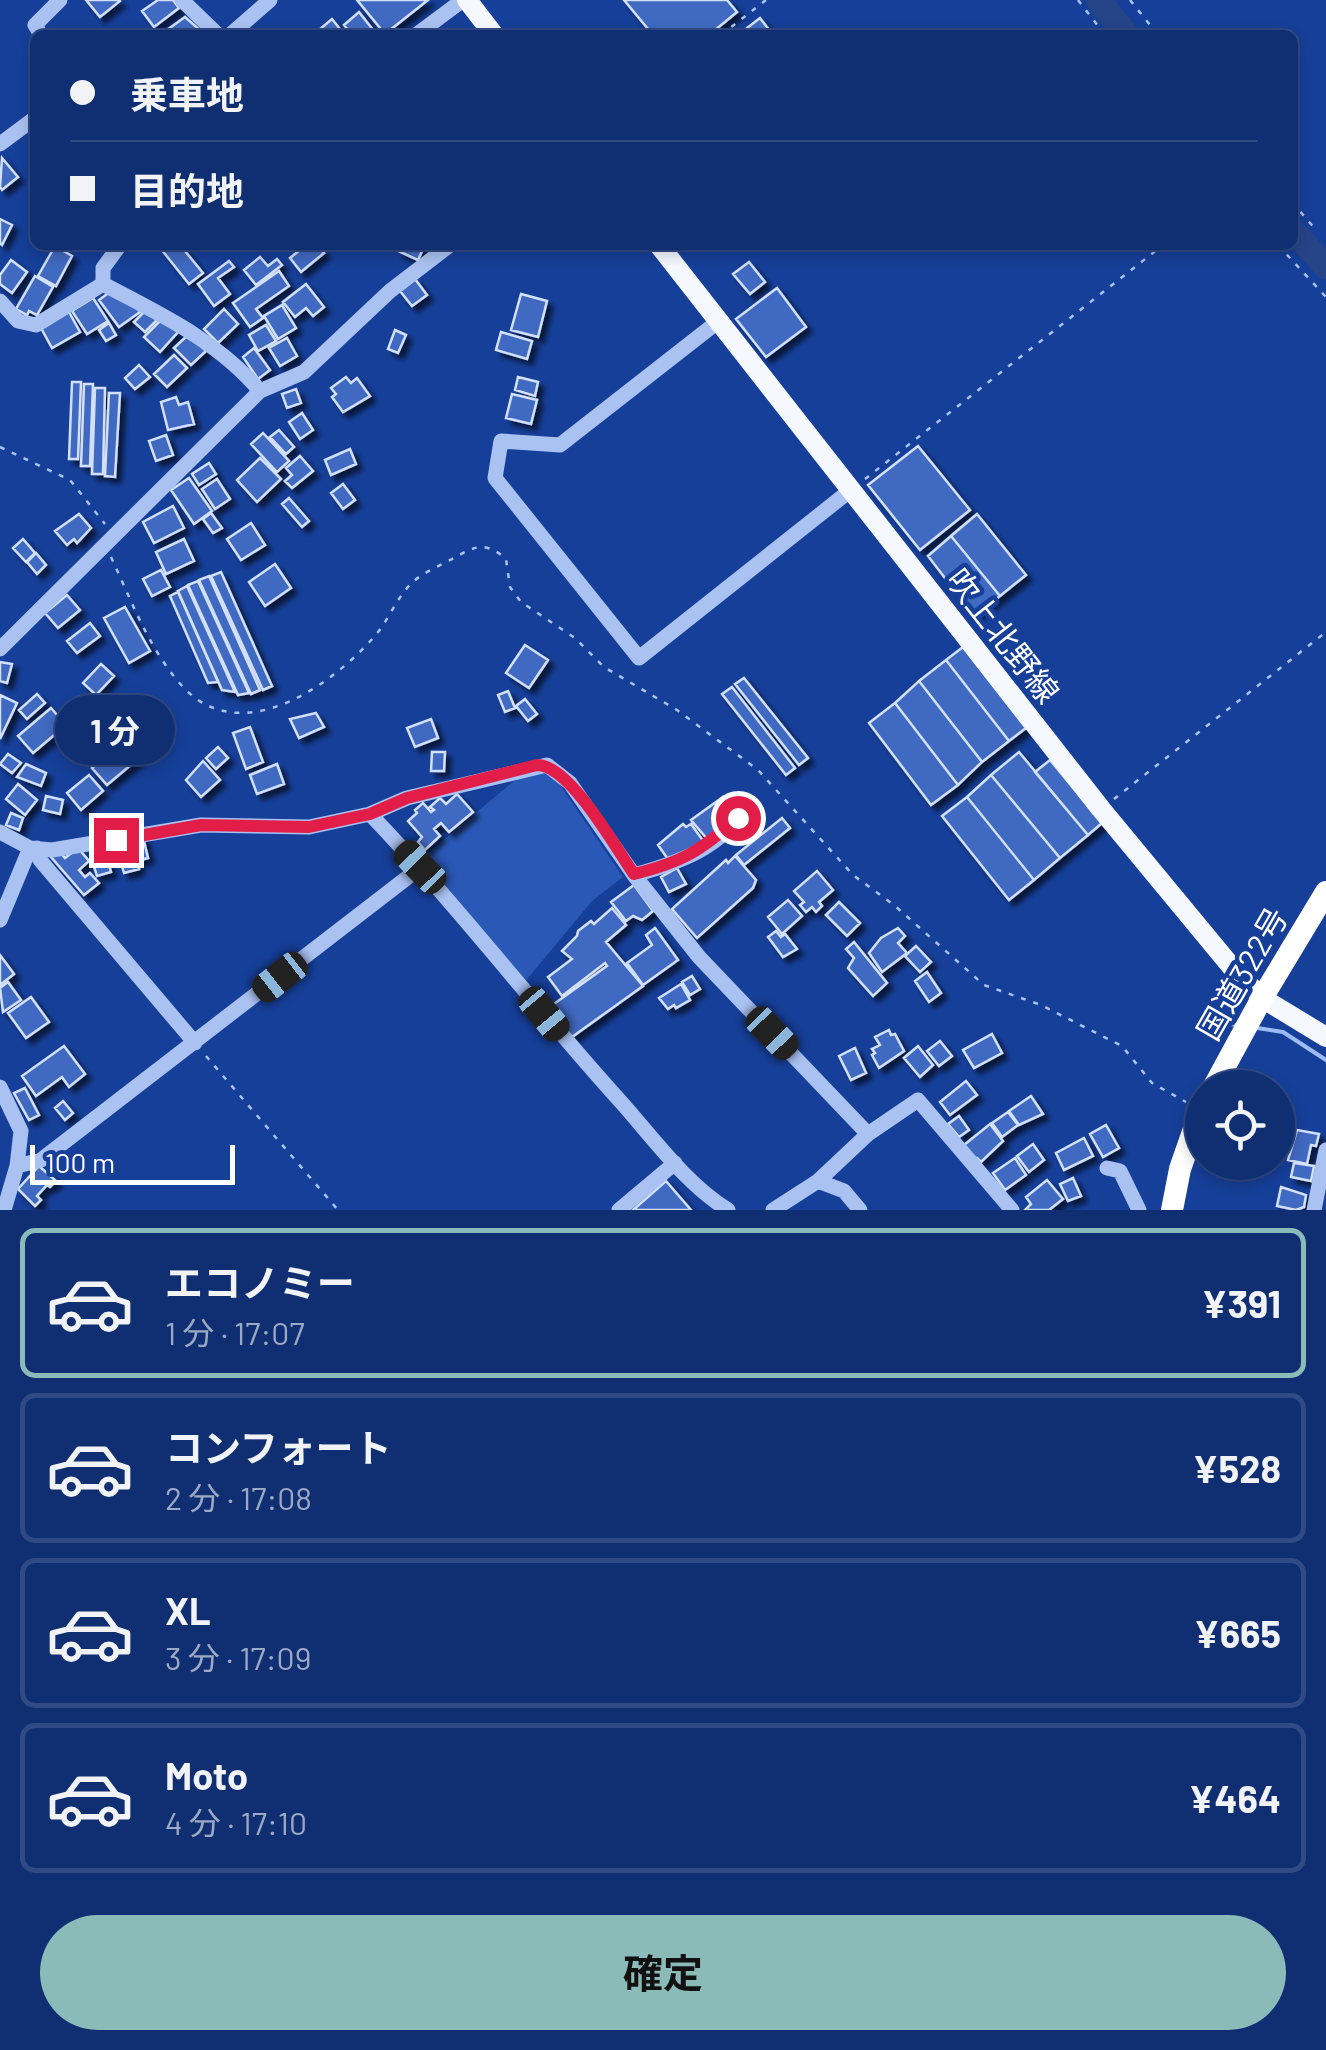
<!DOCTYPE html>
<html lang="ja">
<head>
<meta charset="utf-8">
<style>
  body { margin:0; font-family:Barlow,"Noto Sans JP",sans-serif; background:#193778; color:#f1f3f6; height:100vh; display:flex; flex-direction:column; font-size:38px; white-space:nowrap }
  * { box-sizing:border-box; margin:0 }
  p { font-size:32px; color:#9ca9c4 }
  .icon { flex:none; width:55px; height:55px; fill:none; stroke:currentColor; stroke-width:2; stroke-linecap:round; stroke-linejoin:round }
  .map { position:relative; height:1210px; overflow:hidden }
  .panel { display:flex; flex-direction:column; background:#102f73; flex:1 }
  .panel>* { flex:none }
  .top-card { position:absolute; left:30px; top:30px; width:1268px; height:220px; border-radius:15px; box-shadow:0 5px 15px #0003,0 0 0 2px #304a85; display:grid; align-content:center; height:220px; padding:0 40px; background:#102f73 }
  .buttons { position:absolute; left:1185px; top:1070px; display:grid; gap:20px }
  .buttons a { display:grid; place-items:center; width:110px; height:110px; border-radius:50%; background:#102f73; box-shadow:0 5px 15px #0003,0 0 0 2px #304a85; font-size:50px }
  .scale { position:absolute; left:30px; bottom:25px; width:205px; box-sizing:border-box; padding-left:10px; border:5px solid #fff; border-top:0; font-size:28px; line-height:35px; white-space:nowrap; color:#fff; -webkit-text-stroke:8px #163f99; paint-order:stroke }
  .end { position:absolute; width:45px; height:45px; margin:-22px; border:12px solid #e11d48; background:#fff; box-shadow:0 0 0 5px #fff }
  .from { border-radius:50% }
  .bubble { position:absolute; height:70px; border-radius:35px; background:#102f73; box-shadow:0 5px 15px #0003,0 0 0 2px #304a85; font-size:32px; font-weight:700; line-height:70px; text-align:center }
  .car { position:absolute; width:30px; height:60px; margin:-30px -15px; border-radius:12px; box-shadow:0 0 8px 2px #0007; background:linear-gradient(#222 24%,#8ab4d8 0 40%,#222 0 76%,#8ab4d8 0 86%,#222 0) }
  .top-card b { display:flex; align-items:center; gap:35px; height:95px; font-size:38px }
  .top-card b+b { border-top:2px solid #304a85 }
  .top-card i { width:25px; height:25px; background:#f1f3f6 }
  ul { padding:18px 0 0; list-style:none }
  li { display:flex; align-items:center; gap:30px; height:150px; margin:0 20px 15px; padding:0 20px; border:5px solid #304a85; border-radius:15px }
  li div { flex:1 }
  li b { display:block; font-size:38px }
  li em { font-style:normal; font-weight:700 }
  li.on { border-color:#8bbbb9 }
  li>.icon { width:90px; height:90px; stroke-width:1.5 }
  .cta { display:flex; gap:20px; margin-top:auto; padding:20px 40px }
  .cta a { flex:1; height:115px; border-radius:60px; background:#8bbbb9; color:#111; font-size:40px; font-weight:700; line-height:115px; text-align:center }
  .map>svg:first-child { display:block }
  .green { fill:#2a58b7 }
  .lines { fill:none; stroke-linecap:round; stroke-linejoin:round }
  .stream { stroke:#9dbbf4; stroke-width:4 }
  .river { stroke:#264488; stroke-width:25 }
  .building { fill:#3f69c1; stroke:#d2e0fc; stroke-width:2.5; filter:url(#shadow) }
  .path { stroke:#aac2f2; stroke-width:2.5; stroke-dasharray:5 8; stroke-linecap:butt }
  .minor { stroke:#aac2f2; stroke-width:15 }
  .major { stroke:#f5f8ff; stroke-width:20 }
  .highway { stroke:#fff; stroke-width:22 }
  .route { stroke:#e11d48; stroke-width:12 }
  .labels { text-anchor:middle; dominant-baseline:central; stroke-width:9; stroke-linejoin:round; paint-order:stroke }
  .street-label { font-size:32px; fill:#fff; stroke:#163f99 }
</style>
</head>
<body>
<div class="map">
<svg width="1326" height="1210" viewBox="0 0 1326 1210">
  <defs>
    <filter id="shadow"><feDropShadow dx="5.5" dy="5.5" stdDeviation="2.5" flood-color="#0009"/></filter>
  </defs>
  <rect width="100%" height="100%" fill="#163f99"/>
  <!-- green -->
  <path class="green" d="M540 771 548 773 558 782 623 877 592 901 524 983 422 858 521 775Z"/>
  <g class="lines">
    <!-- stream -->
    <path class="stream" d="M1214 1028 1227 1024 1238 1025
      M1257 1028 1283 1032 1326 1060"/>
    <!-- river -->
    <path class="river" d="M1098 0 1127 35
      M1292 230 1326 267"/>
  </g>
  <!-- building -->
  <path class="building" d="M86 0H120V1L100 17Z
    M158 0H173L179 8 154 27 142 11Z
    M357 0H428L385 34Z
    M624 0H727L737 12 709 35H653Z
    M359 12 377 35H352L344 25Z
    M185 17 201 31 195 35H171L167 30Z
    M760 18 773 35H738Z
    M332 19 344 34 313 35Z
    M2 158 18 177 2 190 0 187Z
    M0 219 12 225 2 245 0 243Z
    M166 245H180L203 273 189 284 161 249Z
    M306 245H317L324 253 301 272 290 258Z
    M401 245H420L424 247 418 260 398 251Z
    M55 246 72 256 56 286 38 276Z
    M260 257 268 266 277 259 282 265 256 285 244 270Z
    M11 260 27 272 12 293 0 284V275Z
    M229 261 234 267 218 278 230 294 214 306 198 284Z
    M749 262 765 282 750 294 733 274Z
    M279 271 289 286 256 309 263 318 250 327 233 303Z
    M35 276 53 287 37 315 29 311 27 315 16 309Z
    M415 279 427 295 412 306 400 291Z
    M306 284 324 307 313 316 306 308 295 317 283 302Z
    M777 288 806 327 766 357 736 319Z
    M110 292 134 303 140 312 119 327 99 300Z
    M521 294 547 301 538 337 511 330Z
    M93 298 108 321 87 334 72 311Z
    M282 305 296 328 278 339 264 316Z
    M224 309 238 324 218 343 204 329Z
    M146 310 157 320 145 332 134 322Z
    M69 312 80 332 52 348 41 328Z
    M163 318 178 332 160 352 144 337Z
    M109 323 116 335 106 341 99 330Z
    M266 325 276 341 258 351 249 335Z
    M395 330 406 335 398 353 388 349Z
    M501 332 532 341 527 359 496 350Z
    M189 334 206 351 191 365 174 348Z
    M287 338 297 356 280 366 269 348Z
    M254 348 270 370 258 379 243 357Z
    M174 355 187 368 167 387 154 374Z
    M139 365 150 377 135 389 125 378Z
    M346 377 351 383 357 378 370 396 343 412 332 397 336 394 331 388Z
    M518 377 538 382 535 396 515 390Z
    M72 382H81L78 459H69Z
    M84 384H93L90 466H81Z
    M95 388H105L103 474H92Z
    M296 389 301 403 287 408 282 394Z
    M109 393H120L115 477 105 476Z
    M512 394 537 400 531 424 506 418Z
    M176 397 179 405 188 402 194 424 168 430 161 402Z
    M302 413 313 430 300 439 289 422Z
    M279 430 294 447 286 454 270 437Z
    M263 433 289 461 277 472 251 444Z
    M166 435 173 455 156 461 149 441Z
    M918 446 970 510 920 550 868 485Z
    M350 449 356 464 331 475 325 460Z
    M300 456 313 471 292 488 285 481 292 475 286 468Z
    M260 458 281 479 257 502 237 480Z
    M209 463 216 474 199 485 192 474Z
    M189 478 212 511 194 524 171 490Z
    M217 479 230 499 215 509 202 489Z
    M343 484 355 500 343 509 331 493Z
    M289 498 309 521 302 527 282 504Z
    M173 506 184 528 154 543 143 522Z
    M211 513 222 528 213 533 203 519Z
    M79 514 91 528 77 543 74 539 67 545 55 531Z
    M977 514 1026 575 1000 596 951 536Z
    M251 523 265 545 241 560 227 539Z
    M951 536 1000 596 974 616 928 556Z
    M23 539 35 553 26 562 13 548Z
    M184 539 194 561 166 574 156 552Z
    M36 553 46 565 37 574 27 562Z
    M275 564 291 588 265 606 249 582Z
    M161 570 170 587 152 596 143 579Z
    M221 572 272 686 263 690 211 576Z
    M209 576 260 690 251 694 199 580Z
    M198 581 249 693 238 695 188 585Z
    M187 586 235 692 222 690 178 591Z
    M178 592 218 682 208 683 170 596Z
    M67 595 80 610 58 628 45 613Z
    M125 607 150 651 129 663 104 618Z
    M90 623 100 636 77 653 67 641Z
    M525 645 548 660 529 688 506 673Z
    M963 647 1026 728 1009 741 946 660Z
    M946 660 1009 741 982 762 919 681Z
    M0 662 12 664 7 683 0 681Z
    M101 664 114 676 96 695 83 683Z
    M744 678 808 758 799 765 735 684Z
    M919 681 982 762 958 785 895 703Z
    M732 687 795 768 786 775 722 694Z
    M508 691 515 708 505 712 498 695Z
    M37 694 45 703 27 719 19 710Z
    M0 695 17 703 0 739Z
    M525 699 537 714 528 721 516 706Z
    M895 703 958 785 931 805 869 723Z
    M51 708 66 725 33 753 18 736Z
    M316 713 324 727 299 738 290 719Z
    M431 719 438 738 415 747 407 728Z
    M250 727 263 762 246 769 233 733Z
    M130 735 145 753 107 785 92 768Z
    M218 747 228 758 216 769 206 758Z
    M432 752H445L444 771H431Z
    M1019 752 1088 835 1060 858 991 775Z
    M8 754 21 763 12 773 0 764Z
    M1050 760 1102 823 1088 835 1035 772Z
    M203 761 220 780 201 797 186 780Z
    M26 764 46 773 41 786 17 777Z
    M277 764 284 784 257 794 250 775Z
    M89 775 103 791 81 810 67 793Z
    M991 775 1060 858 1034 880 967 797Z
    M18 784 37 800 25 815 6 799Z
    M457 794 473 812 449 832 441 823 434 829 440 836 425 850 418 842 422 837 408 821 417 813 415 810 423 803 431 812 434 810 430 807 440 798 446 804Z
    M46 796 63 800 60 814 43 810Z
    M723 797 737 813 708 840 691 820Z
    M967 797 1034 880 1009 900 942 816Z
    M11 813 23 818 19 830 6 825Z
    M782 818 790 828 744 865 736 855Z
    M683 824 686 827 691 824 704 842 670 862 658 845Z
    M143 837 148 858 137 861 139 869 124 873 116 845Z
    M78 848 89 861 79 870 85 877 90 873 99 883 84 895 51 857 58 850 65 858Z
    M106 855 111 872 97 876 92 860Z
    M735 856 756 880 753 888 697 938 672 909 726 860 728 863Z
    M677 868 686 884 669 892 661 877Z
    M817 871 833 890 819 902 822 906 816 912 812 907 806 912 800 905 804 902 794 891Z
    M634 885 653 911 642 920 633 916 626 921 611 902Z
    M788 900 802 916 782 934 768 917Z
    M839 902 860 923 847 936 826 915Z
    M612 908 626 925 606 942 643 986 572 1037 547 1009 607 966 605 963 562 996 548 977 572 959 562 951 577 936 578 931 591 921 594 924Z
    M655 928 678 960 643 985 627 963 652 945 646 935Z
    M898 928 905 936 898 943 907 953 882 972 869 953 881 938Z
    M776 931 781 937 785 934 797 949 783 957 768 937Z
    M854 942 887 983 873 996 848 968 854 958 846 949Z
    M916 946 931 962 920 972 905 956Z
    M0 955 14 974 0 985Z
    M927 972 941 993 929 1002 915 981Z
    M692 976 700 989 690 995 682 982Z
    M8 982 21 1000 3 1012 0 988Z
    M681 984 690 1000 676 1008 674 1005 668 1009 659 998Z
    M31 997 49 1022 26 1038 8 1013Z
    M889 1030 891 1035 895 1034 904 1051 879 1068 872 1055 875 1053 872 1049 880 1045 875 1037Z
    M992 1034 1002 1053 974 1068 963 1050Z
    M940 1041 952 1056 939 1066 927 1051Z
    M64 1046 85 1074 69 1087 62 1077 36 1096 22 1076Z
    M918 1046 933 1065 920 1077 904 1058Z
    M855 1048 866 1073 851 1080 839 1056Z
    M966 1081 977 1095 950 1115 940 1102Z
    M25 1088 39 1115 29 1120 14 1093Z
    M1031 1096 1043 1114 1019 1125 1009 1111Z
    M63 1101 73 1113 65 1120 55 1108Z
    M1008 1112 1018 1125 1002 1137 992 1123Z
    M959 1116 969 1130 959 1137 948 1124Z
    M990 1124 1003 1141 981 1162 977 1158 973 1162 964 1145Z
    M1106 1125 1119 1148 1103 1157 1090 1134Z
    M1297 1130 1319 1134 1316 1146 1311 1145 1307 1164 1288 1160Z
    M1084 1138 1093 1156 1064 1170 1056 1153Z
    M1033 1144 1044 1160 1029 1172 1017 1156Z
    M1015 1158 1026 1175 1005 1190 993 1173Z
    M1294 1163 1314 1166 1311 1181 1291 1177Z
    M39 1166 56 1181 50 1187 47 1185 37 1196 41 1200 35 1206 18 1189Z
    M1073 1178 1081 1196 1068 1201 1060 1184Z
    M1047 1180 1063 1199 1049 1210H1025L1031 1204 1026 1197Z
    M666 1181 691 1210H633Z
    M1281 1187 1306 1195 1304 1207 1296 1210 1277 1206Z"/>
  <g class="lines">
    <!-- path -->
    <path class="path" d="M1078 0 1105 35
      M1130 0 1158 35
      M721 35 766 0
      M1292 202 1316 230
      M1278 245 1326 297
      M0 447 70 480 105 524
      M865 479 1163 245
      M111 557C132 602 150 652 185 689 243 748 332 685 374 637 389 620 397 596 414 581 423 573 435 568 446 562 471 550 481 537 506 559L510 587 521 602 575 638 604 667 677 710 758 770 853 875 894 905 984 985 1041 1005 1122 1046 1152 1083 1186 1102
      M1114 799 1326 632
      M206 1056 338 1210"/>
    <!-- minor -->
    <path class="minor" d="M182 0 218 35
      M41 35 35 25 60 0
      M230 35 270 0
      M416 35 463 0
      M0 144 35 118
      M103 284C160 314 218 341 260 391
      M103 284V268L120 245
      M0 301 18 321 36 325 103 284
      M720 320 560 445 501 441 495 478 639 658 852 489
      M0 649 260 391 304 372 390 291 450 245
      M370 814C458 906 535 1007 621 1102 654 1139 686 1184 728 1210
      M0 832 30 848 52 850 201 825 309 827 370 814 407 798 547 765 570 783 634 875 699 957 868 1134
      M37 848 40 860 195 1043
      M634 875C674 864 725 848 744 806
      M0 920 30 848
      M0 1087 21 1131 17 1166 4 1210
      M17 1166 41 1160 421 867
      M1107 1168 1120 1171 1139 1210
      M818 1181 844 1191 860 1210
      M619 1210 675 1163
      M773 1210 818 1181 868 1134 918 1100 1012 1210
      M1314 1210 1326 1150"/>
    <!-- major -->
    <path class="major" d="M467 0 494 35
      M659 245 1101 809 1235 971 1262 998 1326 1037"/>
    <!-- highway -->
    <path class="highway" d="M1213 1088 1262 998 1326 892
      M1172 1210 1180 1169 1202 1106"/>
  </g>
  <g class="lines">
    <!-- route -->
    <path class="route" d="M116 840 201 825 309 827 370 814 407 798 537 765C570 765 615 847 634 874 683 862 700 851 738 818"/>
  </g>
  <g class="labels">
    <!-- street labels -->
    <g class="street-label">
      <text transform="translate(1004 635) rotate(52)">吹上北野線</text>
      <text transform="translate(1241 973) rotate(-60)">国道322号</text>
    </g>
  </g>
</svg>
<div class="buttons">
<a><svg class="icon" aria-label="locate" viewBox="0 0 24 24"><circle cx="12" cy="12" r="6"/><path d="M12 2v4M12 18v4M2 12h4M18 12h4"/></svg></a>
</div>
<div class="scale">100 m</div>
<i class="end from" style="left:738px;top:818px"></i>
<i class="end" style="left:116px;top:840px"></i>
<div class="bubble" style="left:55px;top:695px;width:120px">1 分</div>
<i class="car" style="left:420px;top:867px;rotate:316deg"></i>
<i class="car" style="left:280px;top:977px;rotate:232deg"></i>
<i class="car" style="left:544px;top:1014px;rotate:140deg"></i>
<i class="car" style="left:772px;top:1033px;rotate:136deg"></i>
<div class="top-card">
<b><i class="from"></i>乗車地</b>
<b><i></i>目的地</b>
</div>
</div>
<section class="panel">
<ul>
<li class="on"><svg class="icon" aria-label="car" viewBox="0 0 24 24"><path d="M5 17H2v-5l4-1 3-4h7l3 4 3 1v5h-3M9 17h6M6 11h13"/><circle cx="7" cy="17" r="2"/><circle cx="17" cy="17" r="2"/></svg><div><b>エコノミー</b><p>1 分 · 17:07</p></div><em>¥391</em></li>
<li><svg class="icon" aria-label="car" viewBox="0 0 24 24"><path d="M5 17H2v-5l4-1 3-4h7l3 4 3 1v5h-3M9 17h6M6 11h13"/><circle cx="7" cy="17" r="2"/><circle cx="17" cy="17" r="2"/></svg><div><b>コンフォート</b><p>2 分 · 17:08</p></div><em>¥528</em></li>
<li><svg class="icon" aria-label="car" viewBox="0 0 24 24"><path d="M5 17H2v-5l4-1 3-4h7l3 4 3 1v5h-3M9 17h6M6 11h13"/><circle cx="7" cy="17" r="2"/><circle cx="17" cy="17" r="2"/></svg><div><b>XL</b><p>3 分 · 17:09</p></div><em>¥665</em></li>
<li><svg class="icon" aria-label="car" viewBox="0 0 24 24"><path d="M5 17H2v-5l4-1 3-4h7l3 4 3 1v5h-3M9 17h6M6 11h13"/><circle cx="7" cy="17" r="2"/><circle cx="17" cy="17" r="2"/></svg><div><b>Moto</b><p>4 分 · 17:10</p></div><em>¥464</em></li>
</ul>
<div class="cta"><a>確定</a></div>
</section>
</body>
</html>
